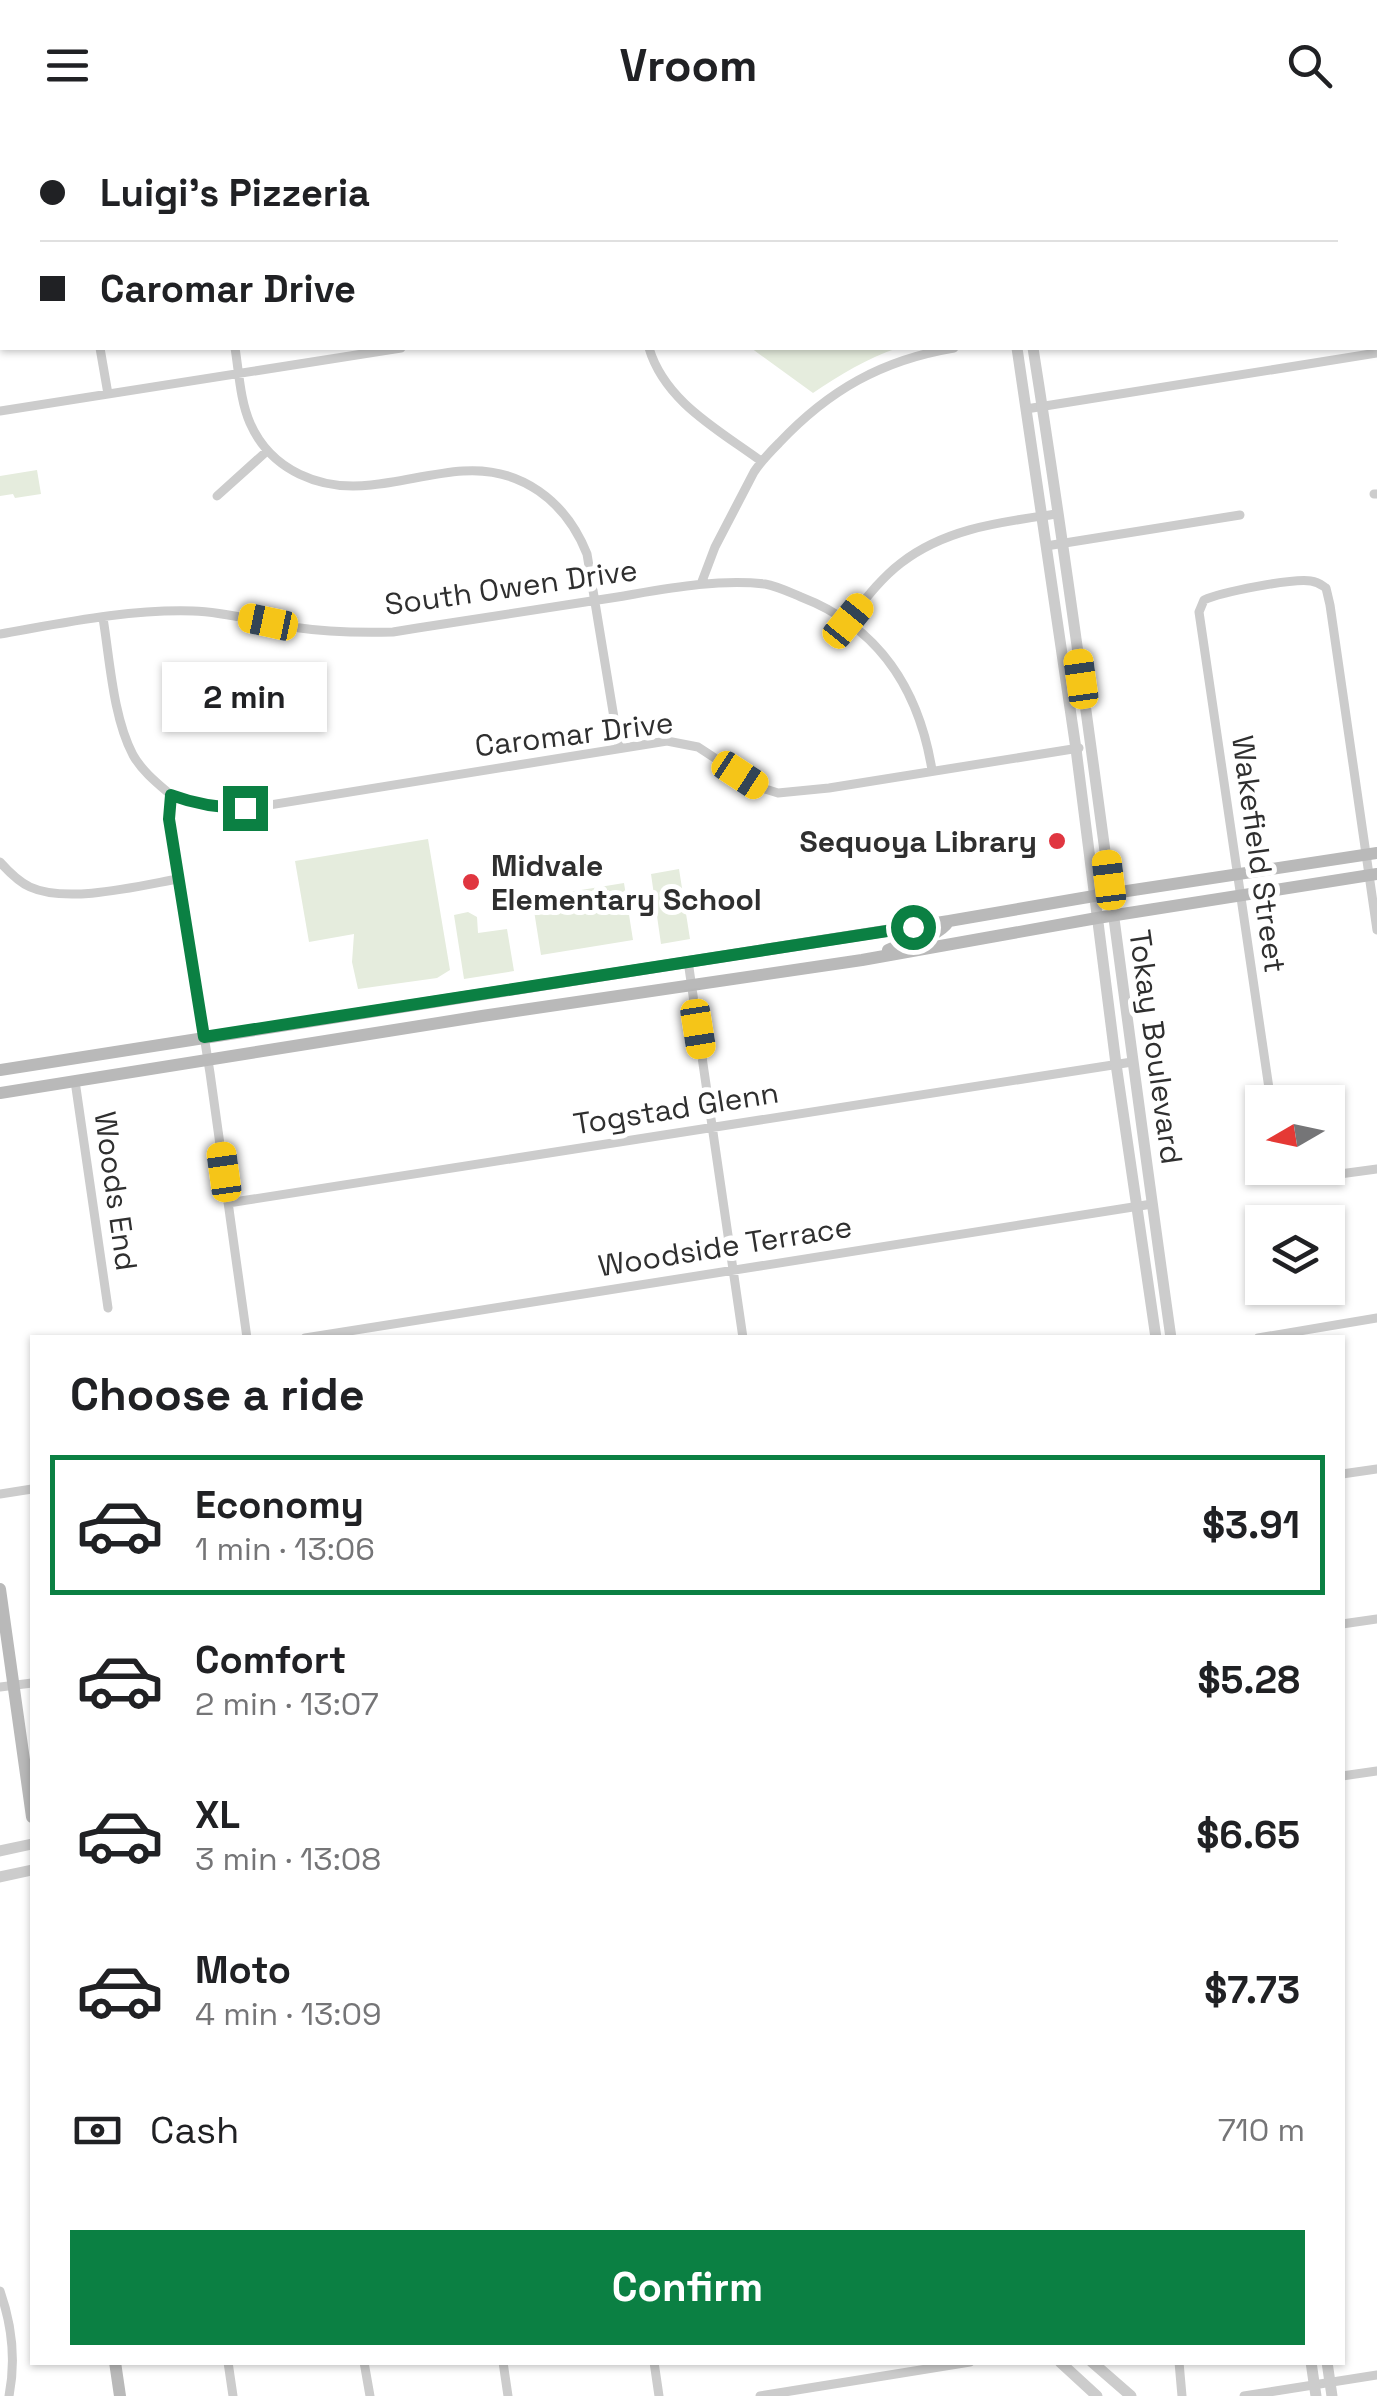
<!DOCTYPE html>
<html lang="en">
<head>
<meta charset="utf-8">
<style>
  body { margin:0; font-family:"Space Grotesk",sans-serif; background:#f6f6f6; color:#202124; height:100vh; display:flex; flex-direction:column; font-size:38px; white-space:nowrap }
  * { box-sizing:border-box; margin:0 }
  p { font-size:32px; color:#757577 }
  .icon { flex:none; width:55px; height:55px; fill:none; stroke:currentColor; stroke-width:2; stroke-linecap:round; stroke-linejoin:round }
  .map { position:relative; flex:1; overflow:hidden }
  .panel { position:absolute; left:30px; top:1205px; width:1315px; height:1030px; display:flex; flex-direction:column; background:#fff; border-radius:0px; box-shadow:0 2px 8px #0004 }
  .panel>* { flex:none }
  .banner { position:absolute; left:0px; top:0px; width:1378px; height:220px; box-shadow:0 2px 8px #0004; display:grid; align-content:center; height:220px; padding:0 40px; background:#fff }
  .needle { width:65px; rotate:261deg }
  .tools { position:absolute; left:1245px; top:955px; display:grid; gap:20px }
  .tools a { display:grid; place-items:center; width:100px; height:100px; border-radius:0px; background:#fff; box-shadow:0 2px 8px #0004; font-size:50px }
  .end { position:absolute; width:45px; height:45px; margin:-22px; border:12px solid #0b8043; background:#fff; box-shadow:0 0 0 5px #fff }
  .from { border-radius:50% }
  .bubble { position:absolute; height:70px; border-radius:0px; background:#fff; box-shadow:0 2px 8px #0004; font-size:32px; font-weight:600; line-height:70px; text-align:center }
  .car { position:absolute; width:30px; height:60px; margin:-30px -15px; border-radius:12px; box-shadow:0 0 8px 2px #0007; background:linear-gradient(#f5c518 24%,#345 0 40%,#f5c518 0 76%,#345 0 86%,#f5c518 0) }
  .banner b { display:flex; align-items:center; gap:35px; height:95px; font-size:38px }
  .banner b+b { border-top:2px solid #e0e0e0 }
  .banner i { width:25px; height:25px; background:#202124 }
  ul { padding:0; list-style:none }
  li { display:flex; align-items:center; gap:30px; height:140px; margin:0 20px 15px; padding:0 20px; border:5px solid transparent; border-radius:0px }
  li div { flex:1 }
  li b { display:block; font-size:38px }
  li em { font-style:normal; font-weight:600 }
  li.current { border-color:#0b8043 }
  li>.icon { width:90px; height:90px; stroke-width:1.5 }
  h2 { padding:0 40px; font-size:45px; line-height:120px }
  .pay { display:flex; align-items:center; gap:25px; height:110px; padding:0 40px; font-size:38px }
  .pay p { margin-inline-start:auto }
  .action { display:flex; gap:20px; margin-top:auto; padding:20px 40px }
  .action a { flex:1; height:115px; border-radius:0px; background:#0b8043; color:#fff; font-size:40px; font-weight:600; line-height:115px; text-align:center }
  header { display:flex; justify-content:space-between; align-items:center; height:130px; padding:0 40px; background:#fff; font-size:45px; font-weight:600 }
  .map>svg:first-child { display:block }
  .green { fill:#e5ecdd }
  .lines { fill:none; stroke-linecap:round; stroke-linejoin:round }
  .minor { stroke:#ccc; stroke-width:9 }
  .tertiary { stroke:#ccc; stroke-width:11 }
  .secondary { stroke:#b9b9b9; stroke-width:12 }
  .route { stroke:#0b8043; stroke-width:12 }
  .poi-dot { fill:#e03640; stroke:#fff; stroke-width:4 }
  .labels { text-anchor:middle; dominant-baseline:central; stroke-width:10; stroke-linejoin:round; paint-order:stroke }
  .street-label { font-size:30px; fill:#2f2f2f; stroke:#fff }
  .poi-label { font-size:30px; font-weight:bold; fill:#2f2f2f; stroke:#fff; text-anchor:end }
</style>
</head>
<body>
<header><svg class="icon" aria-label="menu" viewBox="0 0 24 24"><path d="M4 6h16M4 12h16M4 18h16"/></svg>Vroom<svg class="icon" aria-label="search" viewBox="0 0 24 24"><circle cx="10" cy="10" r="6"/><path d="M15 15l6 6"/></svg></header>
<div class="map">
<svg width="1377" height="2266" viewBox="0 0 1377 2266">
  <rect width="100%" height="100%" fill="#fff"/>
  <!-- green -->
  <path class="green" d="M624 0H970L971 2H624Z
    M751 218H898C867 228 840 245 813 263Z
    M37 340 41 364 15 368 13 364 0 366V346Z
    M428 709 450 840 437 848 358 859 352 832 354 804 309 812 295 731Z
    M679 739 690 809 661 814 651 744Z
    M624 753 633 810 541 825 532 768Z
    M468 782 477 787 478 803 507 799 514 841 464 849 454 785Z"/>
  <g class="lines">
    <!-- minor -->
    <path class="minor" d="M65 0V2
      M200 0V2
      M474 0V2
      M609 0 610 2
      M268 2 284 0
      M322 2 338 0V2
      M0 45 2 44
      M0 53 2 52
      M1375 56 1377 55
      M100 218 108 264
      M235 218C239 242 240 270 250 293 271 341 321 361 371 355 402 352 432 343 463 341 521 337 566 371 587 424L619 618
      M649 218C665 272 719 300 761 331
      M1026 279 1377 223
      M0 281 401 218
      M1374 364H1377
      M217 366 267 321
      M1046 416 1240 385
      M701 454 715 417 754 342C761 331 770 322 779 313 829 260 882 230 954 218
      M103 488C110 531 113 587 133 625 142 641 157 653 171 665L169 689 210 943 247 1208
      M848 491C864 471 880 449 901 433 946 398 1002 392 1056 384
      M0 504C63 493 128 479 193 481 227 482 259 492 292 497 326 502 360 503 393 502 461 491 529 481 598 470 652 462 709 448 765 454 777 456 789 462 801 467 879 497 919 560 932 640
      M171 665C195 674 219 679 245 679L667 611 698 617 759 657 778 663 829 658 1079 618
      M0 732C8 741 19 752 30 757 67 774 139 756 178 749
      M688 831 743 1208
      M75 951 108 1178
      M1271 972 1199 482 1204 470C1221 462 1293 448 1311 451 1318 452 1320 454 1326 458L1330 475 1377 800
      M1285 1038 1303 1049 1377 1039
      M228 1073 1132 932
      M305 1208 1152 1074
      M1258 1208 1377 1188
      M1342 1344 1377 1339
      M0 1364 32 1359
      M1342 1494 1377 1489
      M0 1557 32 1553
      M1342 1646 1377 1641
      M0 2161C12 2195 16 2230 9 2266
      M228 2232 233 2266
      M364 2232 370 2266
      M503 2232 508 2266
      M654 2232 659 2266
      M1179 2232 1182 2266
      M760 2266 970 2232
      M1244 2266 1377 2245"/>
    <!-- tertiary -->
    <path class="tertiary" d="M986 0V2
      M1006 0 1007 2
      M1017 218 1076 619 1116 934 1156 1208
      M1033 218C1085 547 1124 878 1171 1208
      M0 1721 32 1714
      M0 1747 32 1740
      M1060 2232 1097 2266
      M1092 2232 1131 2266
      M1311 2232 1316 2266
      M1327 2232 1332 2266"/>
    <!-- secondary -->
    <path class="secondary" d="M888 820C907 812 937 809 949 791
      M0 940 949 791 1094 766 1377 723
      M0 963 482 886 862 830 1097 788 1377 744
      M0 1459 32 1687
      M115 2232 120 2266"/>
  </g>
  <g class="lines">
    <!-- route -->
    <path class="route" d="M245 678C219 678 195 674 171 665L169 689 204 907 913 797"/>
  </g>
  <!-- markers -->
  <g class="poi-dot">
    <circle cx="1057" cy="711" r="10"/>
    <circle cx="471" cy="752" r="10"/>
  </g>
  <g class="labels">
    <!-- street labels -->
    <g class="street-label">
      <text transform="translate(511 457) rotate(-8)">South Owen Drive</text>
      <text transform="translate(574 604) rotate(-7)">Caromar Drive</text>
      <text transform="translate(1259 724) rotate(82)">Wakefield Street</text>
      <text transform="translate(1156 917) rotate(82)">Tokay Boulevard</text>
      <text transform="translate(676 978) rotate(-9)">Togstad Glenn</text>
      <text transform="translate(116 1061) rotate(82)">Woods End</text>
      <text transform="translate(725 1116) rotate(-9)">Woodside Terrace</text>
    </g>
    <!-- poi labels -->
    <g class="poi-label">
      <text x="1037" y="711">Sequoya Library</text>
      <text x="491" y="735" text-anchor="start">Midvale<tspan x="491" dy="34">Elementary School</tspan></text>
    </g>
  </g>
</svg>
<div class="tools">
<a><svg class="needle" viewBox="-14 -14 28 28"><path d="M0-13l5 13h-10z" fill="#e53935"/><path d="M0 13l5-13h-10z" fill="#757577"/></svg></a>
<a><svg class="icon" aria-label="layers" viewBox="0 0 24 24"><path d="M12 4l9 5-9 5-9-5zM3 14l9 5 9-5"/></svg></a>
</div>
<i class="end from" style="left:913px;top:797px"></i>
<i class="end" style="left:245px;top:678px"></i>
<div class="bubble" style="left:162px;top:532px;width:165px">2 min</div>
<i class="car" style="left:848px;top:491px;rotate:39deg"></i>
<i class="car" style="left:268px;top:492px;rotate:282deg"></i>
<i class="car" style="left:1081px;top:549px;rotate:352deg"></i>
<i class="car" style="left:740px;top:645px;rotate:123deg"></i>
<i class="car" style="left:1109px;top:750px;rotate:353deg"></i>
<i class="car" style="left:698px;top:899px;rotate:171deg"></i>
<i class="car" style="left:224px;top:1042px;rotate:352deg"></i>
<div class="banner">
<b><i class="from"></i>Luigi's Pizzeria</b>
<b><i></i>Caromar Drive</b>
</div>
<section class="panel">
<h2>Choose a ride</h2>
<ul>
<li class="current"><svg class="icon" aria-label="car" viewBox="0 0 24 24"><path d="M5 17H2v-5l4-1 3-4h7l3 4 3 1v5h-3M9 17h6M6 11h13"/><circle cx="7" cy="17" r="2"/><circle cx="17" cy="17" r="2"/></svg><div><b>Economy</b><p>1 min · 13:06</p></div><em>$3.91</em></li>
<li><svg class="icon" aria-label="car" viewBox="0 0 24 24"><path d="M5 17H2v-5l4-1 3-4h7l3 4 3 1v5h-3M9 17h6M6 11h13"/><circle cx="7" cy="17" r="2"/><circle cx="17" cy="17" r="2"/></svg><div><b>Comfort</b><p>2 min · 13:07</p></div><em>$5.28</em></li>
<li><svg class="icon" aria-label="car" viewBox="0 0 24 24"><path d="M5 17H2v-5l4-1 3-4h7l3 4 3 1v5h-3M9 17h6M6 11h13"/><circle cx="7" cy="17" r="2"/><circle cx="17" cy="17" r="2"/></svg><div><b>XL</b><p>3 min · 13:08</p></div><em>$6.65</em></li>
<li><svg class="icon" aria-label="car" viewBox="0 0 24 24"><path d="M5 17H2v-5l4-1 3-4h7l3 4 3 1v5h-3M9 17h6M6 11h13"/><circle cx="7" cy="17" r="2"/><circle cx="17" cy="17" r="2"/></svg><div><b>Moto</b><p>4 min · 13:09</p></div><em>$7.73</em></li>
</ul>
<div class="pay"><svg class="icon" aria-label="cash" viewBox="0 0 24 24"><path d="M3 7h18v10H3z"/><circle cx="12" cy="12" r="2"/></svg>Cash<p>710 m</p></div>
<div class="action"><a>Confirm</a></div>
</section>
</div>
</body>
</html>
